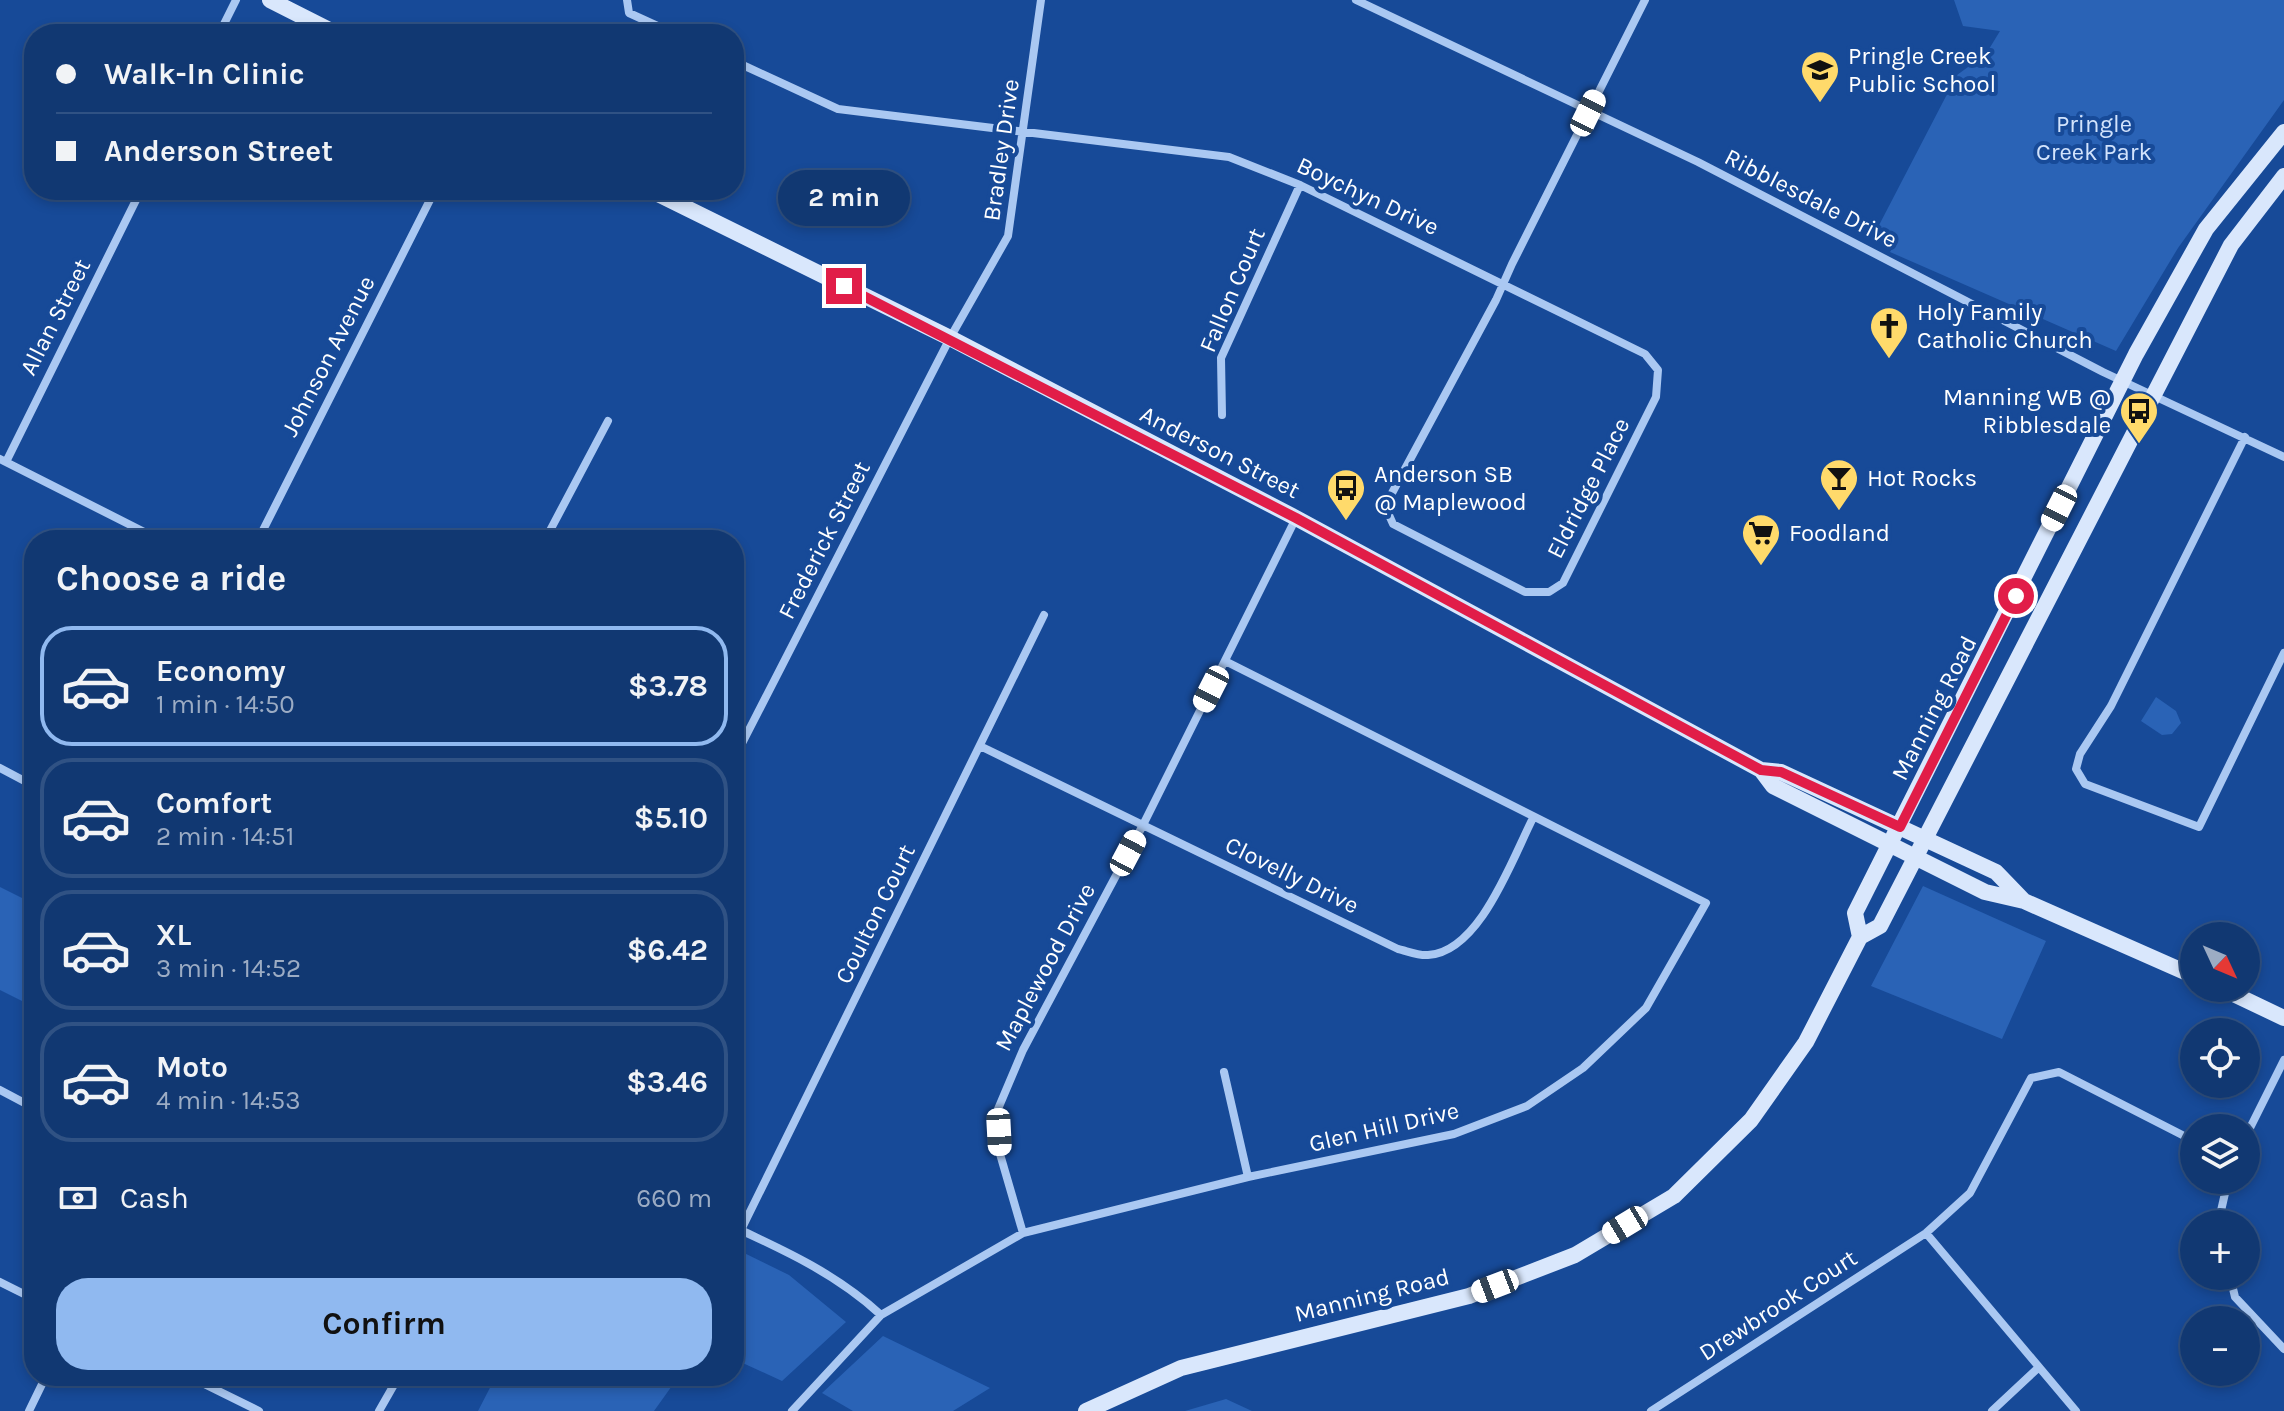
<!DOCTYPE html>
<html lang="en">
<head>
<meta charset="utf-8">
<style>
  body { margin:0; font-family:Karla,sans-serif; background:#1a3f77; color:#f1f3f6; height:100vh; display:flex; flex-direction:column; font-size:30px; white-space:nowrap }
  * { box-sizing:border-box; margin:0 }
  p { font-size:26px; color:#9cacc4 }
  .icon { flex:none; width:44px; height:44px; fill:none; stroke:currentColor; stroke-width:2; stroke-linecap:round; stroke-linejoin:round }
  .map { position:relative; flex:1; overflow:hidden }
  .panel { position:absolute; left:24px; top:530px; width:720px; height:856px; display:flex; flex-direction:column; background:#113872; border-radius:32px; box-shadow:0 4px 12px #0003,0 0 0 2px #305284 }
  .panel>* { flex:none }
  .hud { position:absolute; left:24px; top:24px; width:720px; height:176px; border-radius:32px; box-shadow:0 4px 12px #0003,0 0 0 2px #305284; display:grid; align-content:center; height:176px; padding:0 32px; background:#113872 }
  .needle { width:52px; rotate:134deg }
  .buttons { position:absolute; left:2180px; top:922px; display:grid; gap:16px }
  .buttons a { display:grid; place-items:center; width:80px; height:80px; border-radius:50%; background:#113872; box-shadow:0 4px 12px #0003,0 0 0 2px #305284; font-size:40px }
  .end { position:absolute; width:36px; height:36px; margin:-18px; border:10px solid #e11d48; background:#fff; box-shadow:0 0 0 4px #fff }
  .from { border-radius:50% }
  .bubble { position:absolute; height:56px; border-radius:28px; background:#113872; box-shadow:0 4px 12px #0003,0 0 0 2px #305284; font-size:26px; font-weight:700; line-height:56px; text-align:center }
  .car { position:absolute; width:24px; height:48px; margin:-24px -12px; border-radius:10px; box-shadow:0 0 6px 2px #0007; background:linear-gradient(#fff 24%,#345 0 40%,#fff 0 76%,#345 0 86%,#fff 0) }
  .hud b { display:flex; align-items:center; gap:28px; height:76px; font-size:30px }
  .hud b+b { border-top:2px solid #305284 }
  .hud i { width:20px; height:20px; background:#f1f3f6 }
  ul { padding:0; list-style:none }
  li { display:flex; align-items:center; gap:24px; height:120px; margin:0 16px 12px; padding:0 16px; border:4px solid #305284; border-radius:32px }
  li div { flex:1 }
  li b { display:block; font-size:30px }
  li em { font-style:normal; font-weight:700 }
  li.on { border-color:#90b9f0 }
  li>.icon { width:72px; height:72px; stroke-width:1.5 }
  h2 { padding:0 32px; font-size:36px; line-height:96px }
  .pay { display:flex; align-items:center; gap:20px; height:88px; padding:0 32px; font-size:30px }
  .pay p { margin-inline-start:auto }
  .button { display:flex; gap:16px; margin-top:auto; padding:16px 32px }
  .button a { flex:1; height:92px; border-radius:32px; background:#90b9f0; color:#111; font-size:32px; font-weight:700; line-height:92px; text-align:center }
  .map>svg:first-child { display:block }
  .green { fill:#2a63b6 }
  .lines { fill:none; stroke-linecap:round; stroke-linejoin:round }
  .street { stroke:#aac8f2; stroke-width:8 }
  .secondary { stroke:#d9e7fc; stroke-width:16 }
  .route { stroke:#e11d48; stroke-width:10 }
  .labels { text-anchor:middle; dominant-baseline:central; stroke-width:8; stroke-linejoin:round; paint-order:stroke }
  .poi-label { font-size:24px; fill:#fff; stroke:#174a98; text-anchor:start }
  .park-label { font-size:24px; fill:#d2e3fc; stroke:#174a98 }
  .street-label { font-size:24px; fill:#fff; stroke:#174a98 }
</style>
</head>
<body>
<div class="map">
<svg width="2284" height="1411" viewBox="0 0 2284 1411">
  <rect width="100%" height="100%" fill="#174a98"/>
  <!-- green -->
  <path class="green" d="M1954 0H2284V100L2178 248 2116 351 1890 252 1896 241 1876 231 1957 75 1986 54 2000 31 1963 26Z
    M2156 697 2176 711 2181 723 2172 734 2162 735 2141 721Z
    M1923 886 2046 941 2002 1039 1871 986Z
    M0 887 34 904V1007L0 990Z
    M734 1248 789 1275 846 1322 782 1381 734 1359Z
    M883 1336 990 1388 953 1411H853L822 1393Z
    M496 1376H679L654 1411H478Z
    M1226 1399 1252 1411H1185Z"/>
  <g class="lines">
    <!-- street -->
    <path class="street" d="M627 0 629 13 675 34
      M1356 0 1698 162 2103 372 2284 457
      M219 34 236 0
      M734 61 838 109 1229 157 1300 185 1645 354 1658 370 1656 397 1563 583 1549 592H1525L1393 524 1385 506 1496 300 1512 264 1645 0
      M1222 415 1221 358 1300 185
      M2245 437 2111 706 2080 754 2076 769 2085 784 2199 827 2284 653
      M0 459 160 540
      M6 462 141 190
      M258 540 435 190
      M545 540 608 421
      M980 746 1398 949C1407 951 1419 956 1428 955 1480 952 1512 859 1533 818
      M734 759 950 338 1008 236 1041 0
      M0 768 34 786
      M1224 1072 1248 1177
      M0 1090 34 1108
      M2246 1136 2284 1060
      M2218 1224 2228 1180
      M734 1227C786 1251 838 1275 881 1315
      M741 1230 1044 615
      M1023 1233 1000 1154 998 1109 1023 1050 1143 825 1296 518
      M1926 1233 2076 1411
      M2230 1276 2235 1297 2284 1349
      M0 1282 34 1299
      M188 1376 259 1411
      M29 1411 46 1376
      M379 1411 399 1376
      M792 1411 881 1315 1023 1233 1248 1177 1454 1134 1527 1106 1583 1068 1646 1008 1706 903 1225 661
      M1651 1411 1926 1233 1970 1193 2031 1078 2059 1072 2194 1141
      M1992 1411 2038 1368"/>
    <!-- secondary -->
    <path class="secondary" d="M270 0 337 34
      M650 190 950 338 1296 518 1761 770 1781 772 1996 872 2024 901
      M1761 770 1773 786 1985 892 2024 901 2194 976
      M1860 937 1855 913 2136 354 2206 229 2284 132
      M2221 988 2284 1018
      M1086 1411 1181 1368 1469 1296 1575 1255 1674 1196 1751 1120 1806 1042 1860 937 1880 926 2231 245 2284 176"/>
  </g>
  <g class="lines">
    <!-- route -->
    <path class="route" d="M844 286 1296 518 1761 770 1781 772 1900 827 2016 596"/>
  </g>
  <!-- icons -->
  <defs>
    <symbol id="school-pin" viewBox="-11 -11 22 30"><path d="M0 17L-7.5 6A9.5 9.5 0 1 1 7.5 6Z" fill="#ffda6b" stroke="#174a98"/><path d="M0-5L7-2L0 1L-7-2ZM-4 1L0 2.5L4 1V4Q0 6-4 4Z" fill="#111"/></symbol>
    <symbol id="church-pin" viewBox="-11 -11 22 30"><path d="M0 17L-7.5 6A9.5 9.5 0 1 1 7.5 6Z" fill="#ffda6b" stroke="#174a98"/><path d="M-1.2-6h2.4v3.5h3.3v2.4h-3.3V6h-2.4V-.1h-3.3v-2.4h3.3Z" fill="#111"/></symbol>
    <symbol id="bus-pin" viewBox="-11 -11 22 30"><path d="M0 17L-7.5 6A9.5 9.5 0 1 1 7.5 6Z" fill="#ffda6b" stroke="#174a98"/><path d="M-5-6H5V4H4V6H2V4H-2V6H-4V4H-5ZM-3.5-4V0h7V-4ZM-3.5 1.2v1.5H-2V1.2ZM2 1.2v1.5H3.5V1.2Z" fill="#111"/></symbol>
    <symbol id="bar-pin" viewBox="-11 -11 22 30"><path d="M0 17L-7.5 6A9.5 9.5 0 1 1 7.5 6Z" fill="#ffda6b" stroke="#174a98"/><path d="M-6-5H6L.8 .8V4.5H3.5V6h-7V4.5H-.8V.8Z" fill="#111"/></symbol>
    <symbol id="supermarket-pin" viewBox="-11 -11 22 30"><path d="M0 17L-7.5 6A9.5 9.5 0 1 1 7.5 6Z" fill="#ffda6b" stroke="#174a98"/><path d="M-6-5.5h2.5l.6 2H6L4.5 2H-2.5L-4.4-4H-6ZM-1.5 3.2a1.3 1.3 0 1 0 .1 0ZM3 3.2a1.3 1.3 0 1 0 .1 0Z" fill="#111"/></symbol>
  </defs>
  <g fill-rule="evenodd">
    <use href="#school-pin" x="1798" y="48" width="44" height="60"/>
    <use href="#church-pin" x="1867" y="304" width="44" height="60"/>
    <use href="#bus-pin" x="2117" y="389" width="44" height="60"/>
    <use href="#bar-pin" x="1817" y="456" width="44" height="60"/>
    <use href="#bus-pin" x="1324" y="466" width="44" height="60"/>
    <use href="#supermarket-pin" x="1739" y="511" width="44" height="60"/>
  </g>
  <g class="labels">
    <!-- poi labels -->
    <g class="poi-label">
      <text x="1848" y="56">Pringle Creek<tspan x="1848" dy="28">Public School</tspan></text>
      <text x="1917" y="312">Holy Family<tspan x="1917" dy="28">Catholic Church</tspan></text>
      <text x="2111" y="397" text-anchor="end">Manning WB @<tspan x="2111" dy="28">Ribblesdale</tspan></text>
      <text x="1374" y="474">Anderson SB<tspan x="1374" dy="28">@ Maplewood</tspan></text>
      <text x="1867" y="478">Hot Rocks</text>
      <text x="1789" y="533">Foodland</text>
    </g>
    <!-- park labels -->
    <g class="park-label">
      <text x="2094" y="124">Pringle<tspan x="2094" dy="28">Creek Park</tspan></text>
    </g>
    <!-- street labels -->
    <g class="street-label">
      <text transform="translate(1001 150) rotate(-82)">Bradley Drive</text>
      <text transform="translate(1368 196) rotate(25)">Boychyn Drive</text>
      <text transform="translate(1811 198) rotate(27)">Ribblesdale Drive</text>
      <text transform="translate(1232 290) rotate(-67)">Fallon Court</text>
      <text transform="translate(55 317) rotate(-63)">Allan Street</text>
      <text transform="translate(328 356) rotate(-63)">Johnson Avenue</text>
      <text transform="translate(1220 452) rotate(27)">Anderson Street</text>
      <text transform="translate(1588 488) rotate(-63)">Eldridge Place</text>
      <text transform="translate(824 540) rotate(-63)">Frederick Street</text>
      <text transform="translate(1934 708) rotate(-63)">Manning Road</text>
      <text transform="translate(1292 875) rotate(26)">Clovelly Drive</text>
      <text transform="translate(875 914) rotate(-64)">Coulton Court</text>
      <text transform="translate(1045 967) rotate(-62)">Maplewood Drive</text>
      <text transform="translate(1384 1127) rotate(-13)">Glen Hill Drive</text>
      <text transform="translate(1372 1295) rotate(-14)">Manning Road</text>
      <text transform="translate(1778 1305) rotate(-33)">Drewbrook Court</text>
    </g>
  </g>
</svg>
<div class="buttons">
<a><svg class="needle" viewBox="-14 -14 28 28"><path d="M0-13l5 13h-10z" fill="#e53935"/><path d="M0 13l5-13h-10z" fill="#9cacc4"/></svg></a>
<a><svg class="icon" aria-label="locate" viewBox="0 0 24 24"><circle cx="12" cy="12" r="6"/><path d="M12 2v4M12 18v4M2 12h4M18 12h4"/></svg></a>
<a><svg class="icon" aria-label="layers" viewBox="0 0 24 24"><path d="M12 4l9 5-9 5-9-5zM3 14l9 5 9-5"/></svg></a>
<a>+</a>
<a>−</a>
</div>
<i class="end from" style="left:2016px;top:596px"></i>
<i class="end" style="left:844px;top:286px"></i>
<div class="bubble" style="left:778px;top:170px;width:132px">2 min</div>
<i class="car" style="left:1588px;top:113px;rotate:26deg"></i>
<i class="car" style="left:2059px;top:508px;rotate:207deg"></i>
<i class="car" style="left:1211px;top:689px;rotate:207deg"></i>
<i class="car" style="left:1128px;top:853px;rotate:28deg"></i>
<i class="car" style="left:999px;top:1132px;rotate:177deg"></i>
<i class="car" style="left:1625px;top:1225px;rotate:239deg"></i>
<i class="car" style="left:1495px;top:1286px;rotate:249deg"></i>
<div class="hud">
<b><i class="from"></i>Walk-In Clinic</b>
<b><i></i>Anderson Street</b>
</div>
<section class="panel">
<h2>Choose a ride</h2>
<ul>
<li class="on"><svg class="icon" aria-label="car" viewBox="0 0 24 24"><path d="M5 17H2v-5l4-1 3-4h7l3 4 3 1v5h-3M9 17h6M6 11h13"/><circle cx="7" cy="17" r="2"/><circle cx="17" cy="17" r="2"/></svg><div><b>Economy</b><p>1 min · 14:50</p></div><em>$3.78</em></li>
<li><svg class="icon" aria-label="car" viewBox="0 0 24 24"><path d="M5 17H2v-5l4-1 3-4h7l3 4 3 1v5h-3M9 17h6M6 11h13"/><circle cx="7" cy="17" r="2"/><circle cx="17" cy="17" r="2"/></svg><div><b>Comfort</b><p>2 min · 14:51</p></div><em>$5.10</em></li>
<li><svg class="icon" aria-label="car" viewBox="0 0 24 24"><path d="M5 17H2v-5l4-1 3-4h7l3 4 3 1v5h-3M9 17h6M6 11h13"/><circle cx="7" cy="17" r="2"/><circle cx="17" cy="17" r="2"/></svg><div><b>XL</b><p>3 min · 14:52</p></div><em>$6.42</em></li>
<li><svg class="icon" aria-label="car" viewBox="0 0 24 24"><path d="M5 17H2v-5l4-1 3-4h7l3 4 3 1v5h-3M9 17h6M6 11h13"/><circle cx="7" cy="17" r="2"/><circle cx="17" cy="17" r="2"/></svg><div><b>Moto</b><p>4 min · 14:53</p></div><em>$3.46</em></li>
</ul>
<div class="pay"><svg class="icon" aria-label="cash" viewBox="0 0 24 24"><path d="M3 7h18v10H3z"/><circle cx="12" cy="12" r="2"/></svg>Cash<p>660 m</p></div>
<div class="button"><a>Confirm</a></div>
</section>
</div>
</body>
</html>
